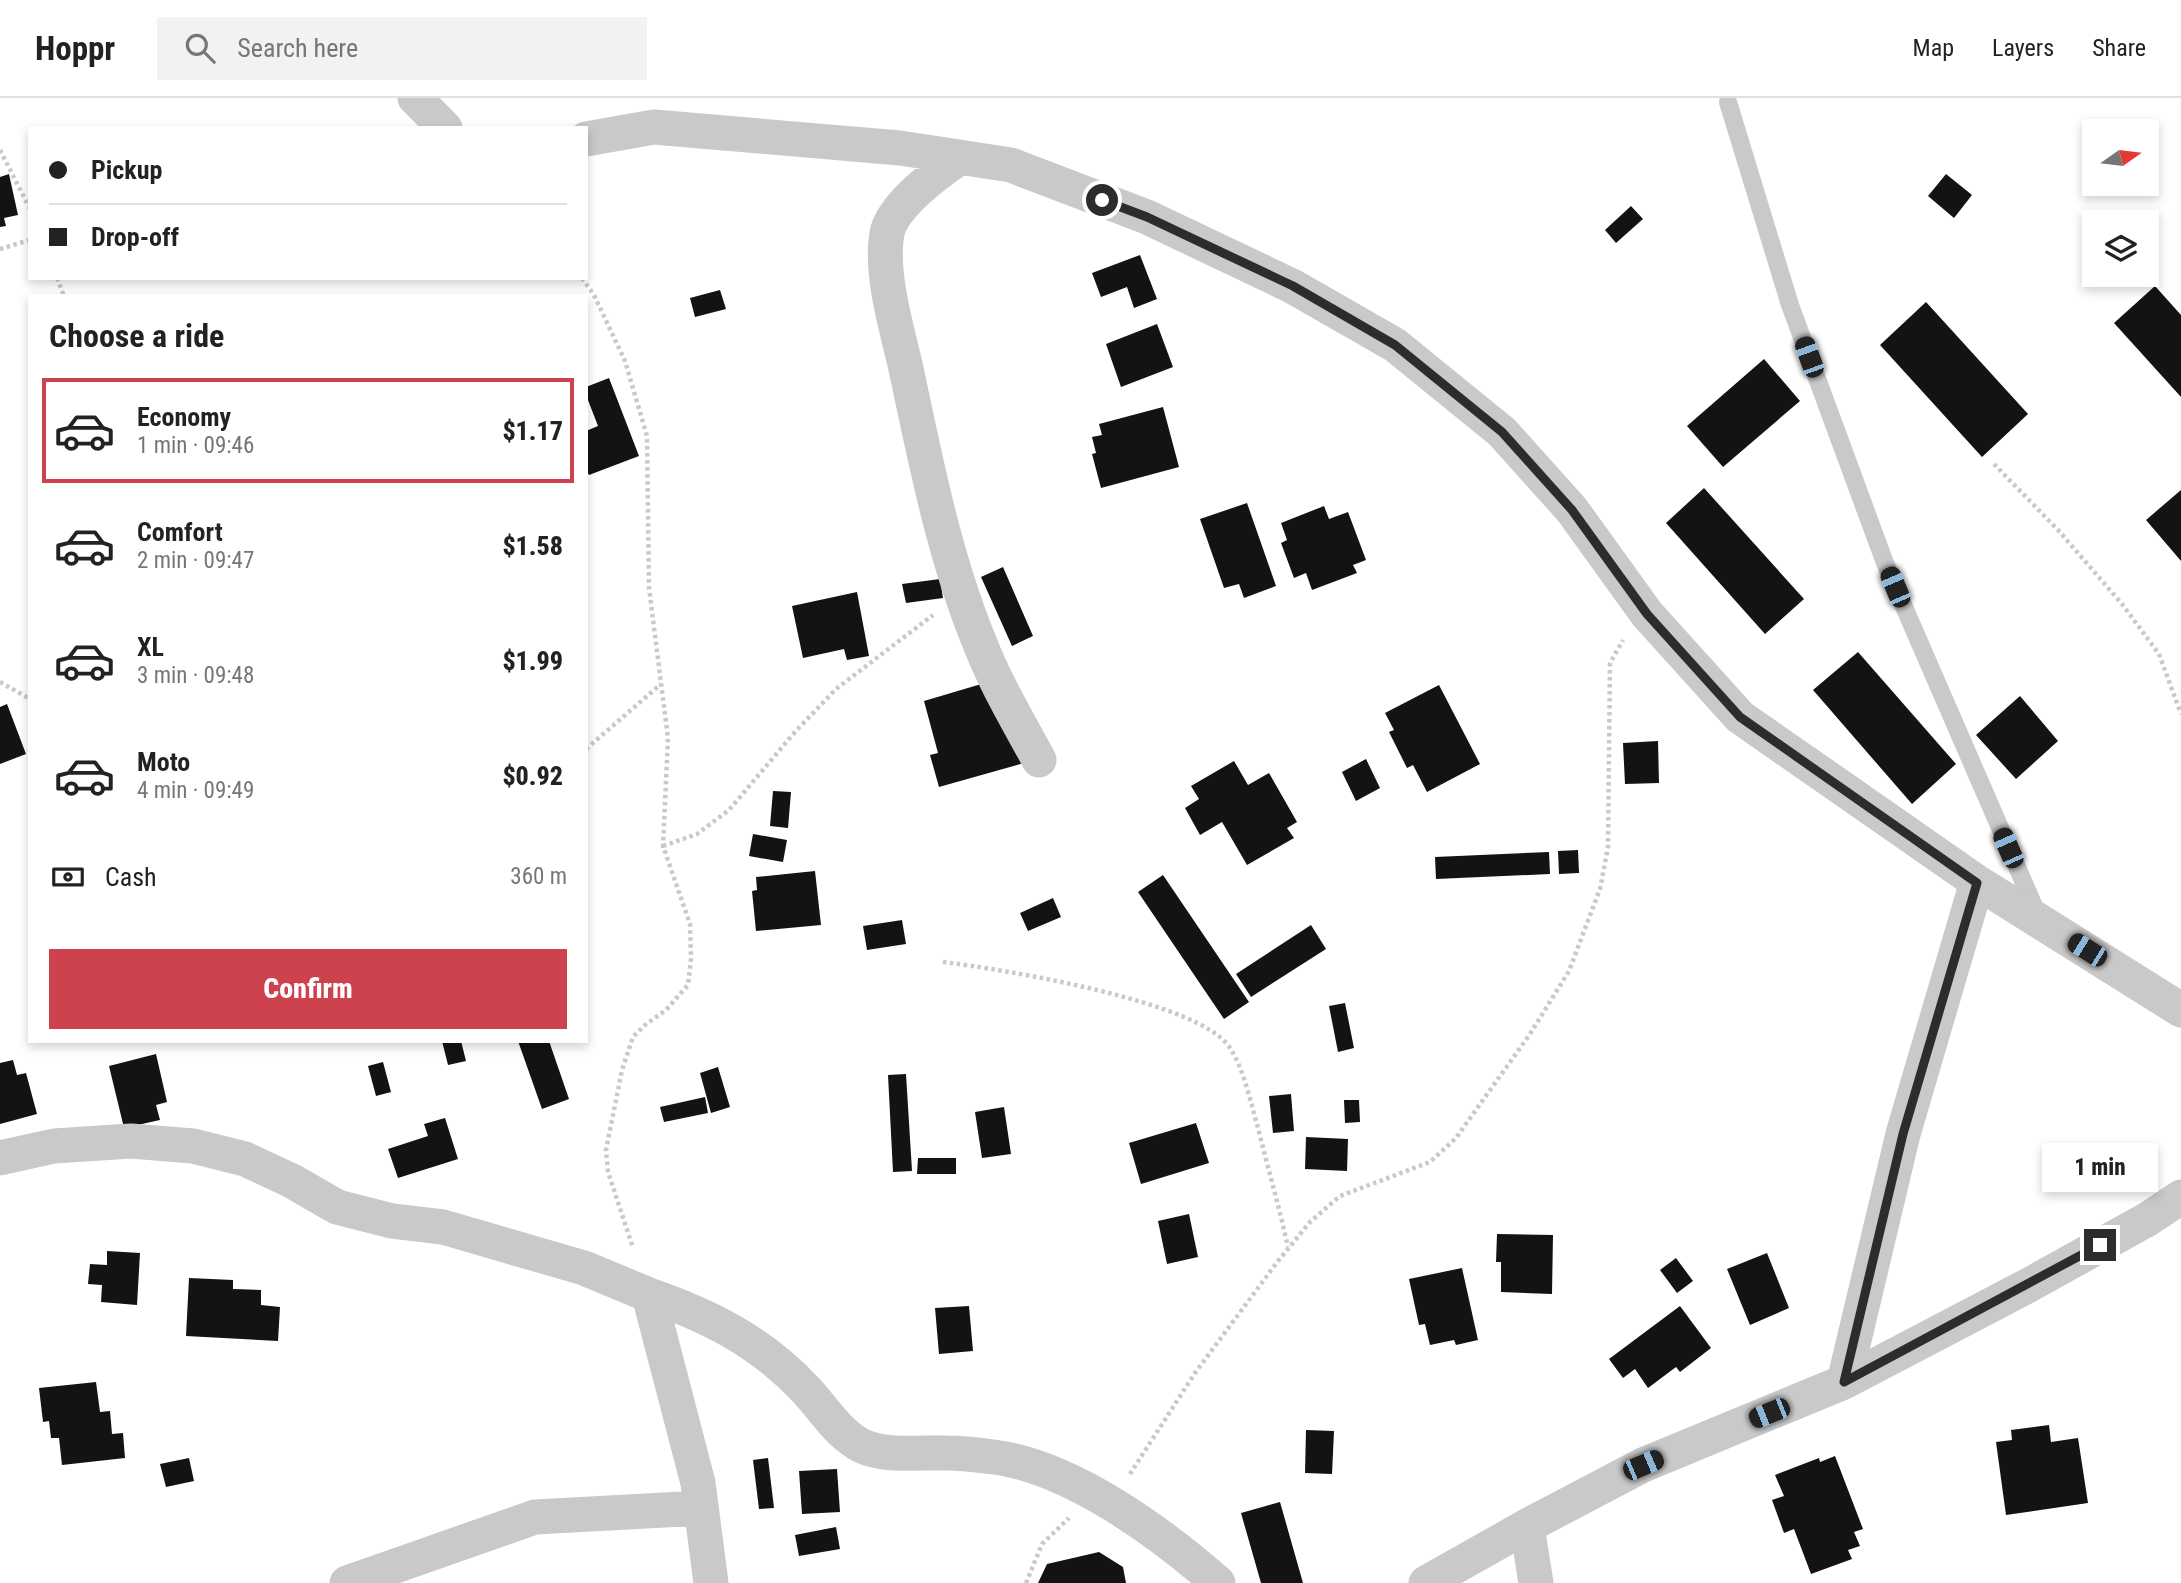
<!DOCTYPE html>
<html lang="en">
<head>
<meta charset="utf-8">
<style>
  body { margin:0; font-family:"Roboto Condensed",sans-serif; background:#f2f2f2; color:#222; height:100vh; display:flex; flex-direction:column; font-size:26px; white-space:nowrap }
  * { box-sizing:border-box; margin:0 }
  p { font-size:23px; color:#767676 }
  .icon { flex:none; width:38px; height:38px; fill:none; stroke:currentColor; stroke-width:2; stroke-linecap:round; stroke-linejoin:round }
  .map { position:relative; flex:1; overflow:hidden }
  .drawer { position:absolute; left:28px; top:196px; width:560px; height:749px; display:flex; flex-direction:column; background:#fff; border-radius:0px; box-shadow:0 4px 10px #0003 }
  .drawer>* { flex:none }
  .hud { position:absolute; left:28px; top:28px; width:560px; height:154px; border-radius:0px; box-shadow:0 4px 10px #0003; display:grid; align-content:center; height:154px; padding:0 21px; background:#fff }
  .needle { width:46px; rotate:76deg }
  .fabs { position:absolute; left:2082px; top:21px; display:grid; gap:14px }
  .fabs a { display:grid; place-items:center; width:77px; height:77px; border-radius:0px; background:#fff; box-shadow:0 4px 10px #0003; font-size:35px }
  .end { position:absolute; width:32px; height:32px; margin:-16px; border:9px solid #2c2c2c; background:#fff; box-shadow:0 0 0 4px #fff }
  .from { border-radius:50% }
  .bubble { position:absolute; height:49px; border-radius:0px; background:#fff; box-shadow:0 4px 10px #0003; font-size:23px; font-weight:800; line-height:49px; text-align:center }
  .car { position:absolute; width:21px; height:42px; margin:-21px -10px; border-radius:9px; box-shadow:0 0 5px 2px #0007; background:linear-gradient(#222 24%,#8ab4d8 0 40%,#222 0 76%,#8ab4d8 0 86%,#222 0) }
  .hud b { display:flex; align-items:center; gap:24px; height:66px; font-size:26px }
  .hud b+b { border-top:2px solid #e0e0e0 }
  .hud i { width:18px; height:18px; background:#222 }
  ul { padding:0; list-style:none }
  li { display:flex; align-items:center; gap:21px; height:105px; margin:0 14px 10px; padding:0 7px; border:4px solid transparent; border-radius:0px }
  li div { flex:1 }
  li b { display:block; font-size:26px }
  li em { font-style:normal; font-weight:800 }
  li.selected { border-color:#ce424e }
  li>.icon { width:63px; height:63px; stroke-width:1.5 }
  h2 { padding:0 21px; font-size:32px; line-height:84px }
  .pay { display:flex; align-items:center; gap:18px; height:77px; padding:0 21px; font-size:26px }
  .pay p { margin-inline-start:auto }
  .button { display:flex; gap:14px; margin-top:auto; padding:14px 21px }
  .button a { flex:1; height:80px; border-radius:0px; background:#ce424e; color:#fff; font-size:28px; font-weight:800; line-height:80px; text-align:center }
  header { display:flex; align-items:center; gap:42px; box-sizing:border-box; height:98px; padding:0 35px; background:#fff; border-bottom:2px solid #e0e0e0 }
  header strong { font-size:33px }
  nav { display:flex; gap:38px; margin-inline-start:auto; font-size:24px }
  .search { width:490px; height:63px; background:#f2f2f2; display:flex; align-items:center; gap:18px; box-sizing:border-box; padding:0 24px; border-radius:0px; color:#767676; font-size:26px }
  .map>svg:first-child { display:block }
  .building { fill:#131313 }
  .lines { fill:none; stroke-linecap:round; stroke-linejoin:round }
  .path { stroke:#c9c9c9; stroke-width:4.5; stroke-dasharray:3.5 3.5; stroke-linecap:butt }
  .lane { stroke:#c9c9c9; stroke-width:18 }
  .street { stroke:#c9c9c9; stroke-width:35 }
  .route { stroke:#2c2c2c; stroke-width:9 }
</style>
</head>
<body>
<header>
<strong>Hoppr</strong>
<div class="search"><svg class="icon" aria-label="search" viewBox="0 0 24 24"><circle cx="10" cy="10" r="6"/><path d="M15 15l6 6"/></svg>Search here</div>
<nav><a>Map</a><a>Layers</a><a>Share</a></nav>
</header>
<div class="map">
<svg width="2181" height="1485" viewBox="0 0 2181 1485">
  <rect width="100%" height="100%" fill="#fff"/>
  <!-- building -->
  <path class="building" d="M9 76 18 117 4 120 6 128 0 129V79Z
    M1946 76 1972 97 1954 120 1928 98Z
    M1631 108 1643 121 1616 145 1605 132Z
    M1140 157 1157 201 1134 210 1127 189 1101 199 1092 175Z
    M2155 188 2181 217V299L2114 225Z
    M720 192 726 211 695 219 690 200Z
    M1926 204 2028 316 1982 359 1880 247Z
    M1157 226 1173 269 1121 289 1106 246Z
    M1764 261 1800 303 1723 369 1687 328Z
    M609 280 639 358 589 377 586 371V333L598 328 586 297V289Z
    M1163 309 1179 369 1101 390 1092 356 1096 355 1092 339 1102 337 1099 326Z
    M1704 390 1804 501 1765 536 1666 425Z
    M2181 392V463L2146 422Z
    M1247 405 1276 488 1244 500 1239 486 1224 490 1200 421Z
    M1324 408 1329 421 1348 414 1366 462 1353 467 1357 475 1312 492 1306 475 1294 480 1281 445 1287 442 1281 425Z
    M1003 469 1033 538 1012 548 981 479Z
    M940 481 943 500 906 505 902 486Z
    M857 494 869 558 847 562 844 551 803 560 792 508Z
    M1858 554 1956 666 1912 706 1813 592Z
    M988 584 1024 665 939 689 930 657 938 655 924 603Z
    M1439 587 1480 666 1427 694 1413 667 1407 670 1389 634 1394 632 1385 615Z
    M2020 598 2058 643 2016 681 1976 637Z
    M7 606 26 656 0 666V609Z
    M1658 643 1659 685 1625 686 1623 645Z
    M1366 661 1380 690 1356 703 1342 674Z
    M1234 663 1248 687 1269 675 1297 724 1287 730 1294 740 1247 767 1222 724 1200 737 1185 710 1199 701 1191 688Z
    M773 693 791 694 788 730 770 728Z
    M753 736 787 742 783 764 749 758Z
    M1578 752 1579 775 1559 776 1558 753Z
    M1549 754 1550 776 1436 781 1435 759Z
    M815 773 821 827 756 833 752 793 757 792 756 779Z
    M1163 777 1249 904 1224 921 1138 794Z
    M1053 800 1061 819 1028 833 1020 815Z
    M902 822 906 846 867 852 863 828Z
    M1311 827 1326 851 1251 899 1236 876Z
    M1345 905 1354 950 1338 954 1329 908Z
    M442 943H461L466 963 448 967Z
    M518 943H549L569 1001 542 1011Z
    M156 956 167 1004 156 1007 160 1022 124 1030 109 968Z
    M13 962 17 977 26 975 37 1016 0 1026V965Z
    M383 964 391 994 376 998 368 968Z
    M718 969 730 1009 711 1015 700 975Z
    M906 976 912 1073 893 1074 888 977Z
    M1291 996 1294 1033 1273 1035 1269 998Z
    M705 999 708 1015 664 1024 660 1009Z
    M1344 1002H1359L1360 1024 1345 1025Z
    M1004 1009 1011 1056 982 1060 975 1014Z
    M445 1020 458 1061 398 1080 388 1051 428 1038 424 1026Z
    M1196 1025 1209 1065 1141 1086 1129 1045Z
    M1306 1039 1348 1041 1347 1073 1305 1071Z
    M918 1060H956V1076H917Z
    M1189 1116 1198 1159 1167 1166 1158 1123Z
    M1497 1136 1553 1137 1552 1196 1501 1194V1164H1496Z
    M107 1153 140 1155 137 1207 101 1204 102 1187 88 1186 90 1166 107 1167Z
    M1767 1155 1789 1210 1750 1227 1727 1171Z
    M1676 1160 1693 1183 1677 1195 1660 1172Z
    M1462 1170 1478 1242 1456 1247 1454 1242 1430 1247 1425 1226 1419 1227 1409 1181Z
    M189 1180 233 1182V1191L261 1192V1207L280 1209 278 1243 186 1238Z
    M969 1208 973 1253 939 1256 935 1210Z
    M1680 1208 1711 1250 1680 1274 1676 1269 1648 1290 1635 1271 1623 1280 1609 1261Z
    M96 1284 100 1314 110 1313 112 1336 123 1335 125 1360 62 1367 59 1340H51L49 1323 43 1324 39 1290Z
    M2049 1327 2051 1344 2078 1340 2088 1405 2006 1417 1996 1344 2012 1342 2011 1332Z
    M1306 1332 1334 1333 1332 1376 1305 1375Z
    M1835 1358 1863 1431 1854 1434 1860 1448 1848 1452 1852 1461 1811 1476 1794 1431 1784 1435 1772 1402 1784 1398 1775 1377 1819 1360 1820 1364Z
    M189 1360 194 1383 166 1389 160 1366Z
    M768 1360 774 1410 759 1411 753 1362Z
    M837 1371 840 1414 802 1416 799 1373Z
    M1280 1404 1303 1485H1261L1241 1415Z
    M836 1429 840 1451 799 1458 795 1437Z
    M1099 1454 1123 1469 1126 1485H1038L1047 1466Z"/>
  <g class="lines">
    <!-- path -->
    <path class="path" d="M0 52 30 111
      M0 151 30 142
      M57 180 64 198
      M582 180 594 197 625 263 647 338 649 490 668 640 663 748 690 826 691 861 688 887 666 912 645 927 633 939 622 972 606 1052 608 1074 633 1150
      M1994 366 2058 432 2122 506 2159 556 2181 616
      M0 584 30 601
      M586 651 661 586
      M663 748 697 736 729 712 795 634 836 591 933 517
      M943 864C1000 871 1201 903 1230 950 1244 971 1251 1006 1258 1030 1268 1070 1279 1109 1288 1149
      M1130 1376 1195 1275 1278 1163 1310 1124 1340 1098 1430 1064 1456 1040 1530 936 1569 873 1600 791 1608 749 1610 565 1623 542
      M1026 1485 1042 1446 1069 1420"/>
    <!-- lane -->
    <path class="lane" d="M1728 4 1790 207 1885 465 2037 815"/>
    <!-- street -->
    <path class="street" d="M415 0 445 30
      M586 41 654 29 900 50 1011 67 1147 119 1292 188 1395 247 1502 334 1572 412 1647 516 1740 619 1977 784 2181 912
      M959 60C937 75 893 107 887 135 880 174 896 228 905 266 925 359 943 455 979 543 995 585 1018 623 1039 662
      M0 1060 54 1048 131 1043 193 1048 245 1061 292 1083 337 1109 392 1123 443 1129 584 1170 649 1197 698 1385 711 1485
      M649 1197C710 1218 761 1244 806 1292 824 1311 838 1336 862 1348 886 1359 920 1354 946 1355 962 1355 978 1357 994 1359 1071 1369 1160 1434 1218 1485
      M1844 1284 1903 1036 1977 784
      M1527 1428 1536 1485
      M347 1485 535 1419 701 1410
      M1426 1485 1527 1428 1643 1367 1844 1284 2029 1187 2148 1121 2181 1099"/>
  </g>
  <g class="lines">
    <!-- route -->
    <path class="route" d="M1102 102 1147 119 1293 188 1395 247 1502 334 1572 412 1647 516 1740 619 1977 785 1903 1036 1844 1284 2100 1147"/>
  </g>
</svg>
<div class="fabs">
<a><svg class="needle" viewBox="-14 -14 28 28"><path d="M0-13l5 13h-10z" fill="#e53935"/><path d="M0 13l5-13h-10z" fill="#767676"/></svg></a>
<a><svg class="icon" aria-label="layers" viewBox="0 0 24 24"><path d="M12 4l9 5-9 5-9-5zM3 14l9 5 9-5"/></svg></a>
</div>
<i class="end from" style="left:1102px;top:102px"></i>
<i class="end" style="left:2100px;top:1147px"></i>
<div class="bubble" style="left:2042px;top:1045px;width:116px">1 min</div>
<i class="car" style="left:1809px;top:259px;rotate:340deg"></i>
<i class="car" style="left:1895px;top:489px;rotate:337deg"></i>
<i class="car" style="left:2008px;top:750px;rotate:336deg"></i>
<i class="car" style="left:2087px;top:852px;rotate:302deg"></i>
<i class="car" style="left:1769px;top:1315px;rotate:248deg"></i>
<i class="car" style="left:1643px;top:1367px;rotate:67deg"></i>
<div class="hud">
<b><i class="from"></i>Pickup</b>
<b><i></i>Drop-off</b>
</div>
<section class="drawer">
<h2>Choose a ride</h2>
<ul>
<li class="selected"><svg class="icon" aria-label="car" viewBox="0 0 24 24"><path d="M5 17H2v-5l4-1 3-4h7l3 4 3 1v5h-3M9 17h6M6 11h13"/><circle cx="7" cy="17" r="2"/><circle cx="17" cy="17" r="2"/></svg><div><b>Economy</b><p>1 min · 09:46</p></div><em>$1.17</em></li>
<li><svg class="icon" aria-label="car" viewBox="0 0 24 24"><path d="M5 17H2v-5l4-1 3-4h7l3 4 3 1v5h-3M9 17h6M6 11h13"/><circle cx="7" cy="17" r="2"/><circle cx="17" cy="17" r="2"/></svg><div><b>Comfort</b><p>2 min · 09:47</p></div><em>$1.58</em></li>
<li><svg class="icon" aria-label="car" viewBox="0 0 24 24"><path d="M5 17H2v-5l4-1 3-4h7l3 4 3 1v5h-3M9 17h6M6 11h13"/><circle cx="7" cy="17" r="2"/><circle cx="17" cy="17" r="2"/></svg><div><b>XL</b><p>3 min · 09:48</p></div><em>$1.99</em></li>
<li><svg class="icon" aria-label="car" viewBox="0 0 24 24"><path d="M5 17H2v-5l4-1 3-4h7l3 4 3 1v5h-3M9 17h6M6 11h13"/><circle cx="7" cy="17" r="2"/><circle cx="17" cy="17" r="2"/></svg><div><b>Moto</b><p>4 min · 09:49</p></div><em>$0.92</em></li>
</ul>
<div class="pay"><svg class="icon" aria-label="cash" viewBox="0 0 24 24"><path d="M3 7h18v10H3z"/><circle cx="12" cy="12" r="2"/></svg>Cash<p>360 m</p></div>
<div class="button"><a>Confirm</a></div>
</section>
</div>
</body>
</html>
